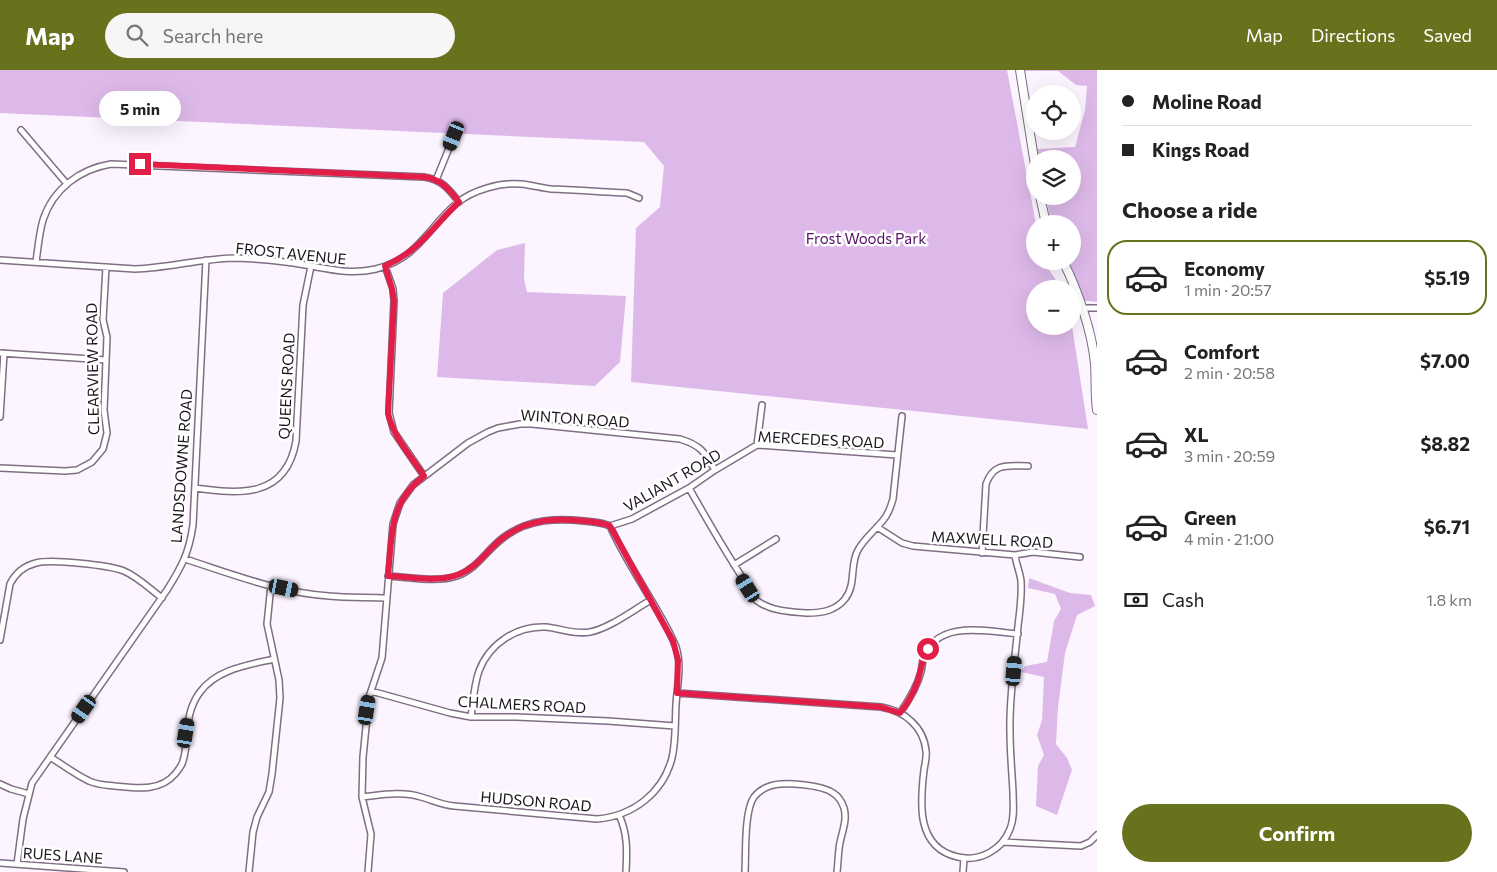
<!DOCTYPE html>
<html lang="en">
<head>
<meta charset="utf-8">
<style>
  body { margin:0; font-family:Commissioner,sans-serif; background:#f6f6f6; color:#222; height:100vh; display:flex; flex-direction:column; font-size:19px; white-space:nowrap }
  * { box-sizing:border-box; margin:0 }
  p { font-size:16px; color:#767676 }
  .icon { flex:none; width:28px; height:28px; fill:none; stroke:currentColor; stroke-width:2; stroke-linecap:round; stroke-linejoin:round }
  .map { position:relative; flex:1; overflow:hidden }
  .drawer { display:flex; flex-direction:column; background:#fff; width:400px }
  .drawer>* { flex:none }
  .guide { display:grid; align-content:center; height:110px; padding:0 25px; background:#fff }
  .tools { position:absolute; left:1026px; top:15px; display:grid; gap:10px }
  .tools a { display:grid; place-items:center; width:55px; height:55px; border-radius:50%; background:#fff; box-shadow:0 5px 20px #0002; font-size:25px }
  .end { position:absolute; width:22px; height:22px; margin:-11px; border:6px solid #e11d48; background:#fff; box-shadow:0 0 0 2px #fff }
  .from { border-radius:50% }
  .bubble { position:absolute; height:35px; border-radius:18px; background:#fff; box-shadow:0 5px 20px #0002; font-size:16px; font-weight:700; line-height:35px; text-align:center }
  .car { position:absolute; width:15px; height:30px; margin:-15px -8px; border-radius:6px; box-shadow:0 0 4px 1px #0007; background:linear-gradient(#222 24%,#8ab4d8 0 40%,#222 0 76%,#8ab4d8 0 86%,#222 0) }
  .guide b { display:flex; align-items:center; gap:18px; height:48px; font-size:19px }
  .guide b+b { border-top:1px solid #e0e0e0 }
  .guide i { width:12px; height:12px; background:#222 }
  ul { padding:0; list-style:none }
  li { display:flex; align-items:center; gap:15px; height:75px; margin:0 10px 8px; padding:0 15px; border:2px solid transparent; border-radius:20px }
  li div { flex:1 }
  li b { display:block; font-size:19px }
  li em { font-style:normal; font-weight:700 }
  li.on { border-color:#68721c }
  li>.icon { width:45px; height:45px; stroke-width:1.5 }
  h2 { padding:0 25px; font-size:22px; line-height:60px }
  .pay { display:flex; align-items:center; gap:12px; height:55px; padding:0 25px; font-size:19px }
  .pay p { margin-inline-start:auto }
  .button { display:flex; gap:10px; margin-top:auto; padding:10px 25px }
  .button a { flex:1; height:58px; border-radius:30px; background:#68721c; color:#fff; font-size:20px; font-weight:700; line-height:58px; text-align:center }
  header { display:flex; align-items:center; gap:30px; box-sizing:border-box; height:70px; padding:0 25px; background:#68721c; color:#fff }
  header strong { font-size:24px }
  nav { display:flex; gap:28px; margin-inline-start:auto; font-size:18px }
  .search { width:350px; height:45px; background:#f6f6f6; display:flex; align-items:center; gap:12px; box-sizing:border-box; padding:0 18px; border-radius:28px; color:#767676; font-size:19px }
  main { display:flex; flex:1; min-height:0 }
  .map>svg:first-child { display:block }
  .green { fill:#ddb9e9 }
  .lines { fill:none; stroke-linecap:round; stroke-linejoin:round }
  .street-casing { stroke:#7f6e84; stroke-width:8 }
  .secondary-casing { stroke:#7f6e84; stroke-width:10 }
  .street { stroke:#fff; stroke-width:5 }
  .secondary { stroke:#fff; stroke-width:8 }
  .route { stroke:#e11d48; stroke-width:6 }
  .labels { text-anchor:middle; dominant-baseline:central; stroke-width:5; stroke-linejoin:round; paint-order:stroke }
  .park-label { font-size:15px; fill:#560f69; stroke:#fff }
  .street-label { font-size:15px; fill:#1d161f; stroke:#fff }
</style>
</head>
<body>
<header>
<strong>Map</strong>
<div class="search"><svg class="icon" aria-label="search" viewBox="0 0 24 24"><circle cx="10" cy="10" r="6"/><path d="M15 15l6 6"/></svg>Search here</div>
<nav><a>Map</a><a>Directions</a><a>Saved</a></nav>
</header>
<main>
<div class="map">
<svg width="1097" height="802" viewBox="0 0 1097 802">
  <rect width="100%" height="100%" fill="#fcf5ff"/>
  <!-- green -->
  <path class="green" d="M0 0H1007L1036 154H1035V191H1043L1062 219H1035V256H1072L1088 359 631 312 636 158 660 137 664 96 644 72 0 43Z
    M1022 0H1097V232L1080 230 1064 191H1072V154H1051L1046 126H1072V89H1039L1037 79 1075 77 1085 40 1087 16 1076 15 1058 1H1023Z
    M525 173 524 209 527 222 626 226 620 292 595 316 437 307 443 223 497 180Z
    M1029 508 1070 523 1091 525 1095 536 1077 545 1065 583 1058 637 1056 674 1067 688 1072 700 1057 745 1036 736 1038 696 1044 685 1037 665 1042 650 1044 607 1021 602 1025 596 1047 592 1054 551 1061 539 1055 524 1028 518Z"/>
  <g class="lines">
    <defs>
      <path id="street" d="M21 60 67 114
        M436 110 454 66
        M0 190 135 199C169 198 203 188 237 188 259 189 283 191 305 195 329 199 351 205 376 199 418 188 427 159 457 133 473 120 501 112 521 114 532 115 541 118 551 119 577 120 602 122 627 123L639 128
        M36 192C38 178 39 164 43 150 53 119 80 99 111 94L424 107C441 109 449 119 459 132
        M385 196 393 219 394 231 389 343 394 362 424 406
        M1081 238H1097
        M0 283 106 290
        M0 347 4 283
        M757 375 762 335
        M0 398 65 401 77 400 92 392 103 379 107 363 104 340 107 267 103 250 106 197
        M195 418C239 424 286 429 296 371L303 235 311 196
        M689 418C706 448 723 478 742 507 746 514 750 524 756 530 770 541 790 542 807 543 822 543 835 541 845 529 856 515 850 497 857 482 863 469 876 460 884 449 889 443 891 436 893 429L902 346
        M877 457 902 473 913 476 1015 485 1033 482 1080 487
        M982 483 986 414C994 392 1008 396 1028 396
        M185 489C232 504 280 523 329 526 348 528 368 527 387 528
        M734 495 776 469
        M388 506C409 507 437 513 457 506 479 498 488 477 507 465 530 449 557 448 584 451 593 452 601 452 610 456L632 449 689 418 715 400 757 375 897 385
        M0 570 10 514C15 504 24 496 36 493 51 489 109 495 124 501 138 507 150 519 162 528
        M371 621 450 643 471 647H516L608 651 675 656
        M677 623 881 637C892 639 903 643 911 651 920 659 925 670 926 681 927 687 925 693 924 700 920 733 916 778 958 787 980 792 1002 780 1010 759 1015 747 1013 734 1013 722 1012 702 1010 682 1010 662 1009 626 1015 591 1018 556 1020 541 1022 526 1021 511 1020 502 1016 494 1015 485
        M900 643C909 630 917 617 921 602 922 598 922 594 923 590 935 549 986 561 1018 564
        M471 647C473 632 474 615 479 601 489 574 516 556 545 557 560 558 574 565 590 562 610 558 633 540 651 530
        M50 687C63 695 76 705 89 711 97 715 107 715 115 716 136 718 160 722 175 704 178 700 182 696 183 691 190 668 183 645 200 622 217 599 248 595 274 589
        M0 714 11 719 29 724
        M362 727C381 725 402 721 421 727 432 730 442 735 454 736L597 749C633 746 663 723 672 688 676 671 675 652 676 635 677 616 682 595 676 577 671 564 664 552 657 540 641 512 623 485 610 456
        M619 745C628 764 627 782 626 802
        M1003 772 1081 776 1090 772 1097 765
        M0 793 124 802
        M17 794 23 749 32 713 167 520C182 496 189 483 193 455L206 190
        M249 802 253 762 257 747 269 722 272 704 280 628 279 610 267 554 271 515
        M368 802 371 764 362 727 363 687 369 627 382 588 393 454 400 433 413 415 468 373 488 362 498 358 520 354H532L680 369C700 375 705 382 715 400
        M745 802C746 784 744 741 754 727 758 722 764 718 770 716 783 711 822 715 833 723 838 726 842 732 844 738 848 752 840 766 839 779 838 787 838 794 837 802
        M963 802 964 788"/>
      <path id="secondary" d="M1020 0 1035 95
        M1040 126 1046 154
        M1063 191C1078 221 1092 261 1095 294 1096 309 1095 325 1097 340"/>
    </defs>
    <!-- street casing -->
    <use href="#street" class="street-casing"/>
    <!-- secondary casing -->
    <use href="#secondary" class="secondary-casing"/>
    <!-- street -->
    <use href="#street" class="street"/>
    <!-- secondary -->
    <use href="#secondary" class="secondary"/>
  </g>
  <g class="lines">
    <!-- route -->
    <path class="route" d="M140 94 424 107C441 109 449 119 459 132 432 157 421 180 385 196L392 219 394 231 388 343C393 367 411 386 424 406 389 432 392 465 388 506 412 507 438 513 460 504 480 496 489 476 507 465 530 449 557 448 584 451 593 452 601 452 610 456L673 571 678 590 677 623 881 637 900 643C908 633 914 622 918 610 921 600 922 589 928 579"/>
  </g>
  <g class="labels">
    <!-- park labels -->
    <g class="park-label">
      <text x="866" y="168">Frost Woods Park</text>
    </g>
    <!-- street labels -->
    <g class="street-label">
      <text transform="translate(291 183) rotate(6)">FROST AVENUE</text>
      <text transform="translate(92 299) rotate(-91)">CLEARVIEW ROAD</text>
      <text transform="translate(286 316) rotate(-87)">QUEENS ROAD</text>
      <text transform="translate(575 348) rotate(4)">WINTON ROAD</text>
      <text transform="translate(821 369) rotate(3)">MERCEDES ROAD</text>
      <text transform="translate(181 396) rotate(-86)">LANDSDOWNE ROAD</text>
      <text transform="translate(672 410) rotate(-30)">VALIANT ROAD</text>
      <text transform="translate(992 469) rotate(3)">MAXWELL ROAD</text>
      <text transform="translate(522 634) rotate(3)">CHALMERS ROAD</text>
      <text transform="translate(536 731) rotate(5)">HUDSON ROAD</text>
      <text transform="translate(63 785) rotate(4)">RUES LANE</text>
    </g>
  </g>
</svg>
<div class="tools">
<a><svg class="icon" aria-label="locate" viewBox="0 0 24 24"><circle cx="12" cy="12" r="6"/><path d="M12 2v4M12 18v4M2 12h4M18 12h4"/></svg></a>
<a><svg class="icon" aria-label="layers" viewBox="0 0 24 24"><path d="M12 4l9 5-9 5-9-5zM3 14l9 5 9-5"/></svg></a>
<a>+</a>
<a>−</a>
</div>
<i class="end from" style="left:928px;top:579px"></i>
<i class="end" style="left:140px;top:94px"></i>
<div class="bubble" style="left:99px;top:21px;width:82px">5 min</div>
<i class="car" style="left:454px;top:66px;rotate:202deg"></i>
<i class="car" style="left:284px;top:518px;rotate:102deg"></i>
<i class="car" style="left:748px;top:518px;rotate:328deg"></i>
<i class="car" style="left:1014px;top:601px;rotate:5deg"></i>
<i class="car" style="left:84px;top:639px;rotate:215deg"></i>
<i class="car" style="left:367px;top:640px;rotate:9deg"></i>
<i class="car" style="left:186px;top:663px;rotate:9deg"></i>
</div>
<section class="drawer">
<div class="guide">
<b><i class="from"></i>Moline Road</b>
<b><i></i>Kings Road</b>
</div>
<h2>Choose a ride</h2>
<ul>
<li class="on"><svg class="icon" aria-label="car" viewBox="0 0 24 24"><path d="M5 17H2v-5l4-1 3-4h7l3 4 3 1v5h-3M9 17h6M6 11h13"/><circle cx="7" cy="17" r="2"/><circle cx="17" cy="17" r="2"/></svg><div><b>Economy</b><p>1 min · 20:57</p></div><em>$5.19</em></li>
<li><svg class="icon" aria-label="car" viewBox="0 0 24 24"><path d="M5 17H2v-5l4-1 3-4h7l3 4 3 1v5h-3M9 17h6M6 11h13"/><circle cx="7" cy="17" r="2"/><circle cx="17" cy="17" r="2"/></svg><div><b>Comfort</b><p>2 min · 20:58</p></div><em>$7.00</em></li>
<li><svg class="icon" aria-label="car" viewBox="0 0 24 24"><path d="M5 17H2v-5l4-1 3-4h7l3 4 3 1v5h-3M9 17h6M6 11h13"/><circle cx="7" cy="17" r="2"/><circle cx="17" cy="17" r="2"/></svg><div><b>XL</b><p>3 min · 20:59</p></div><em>$8.82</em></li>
<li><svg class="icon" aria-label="car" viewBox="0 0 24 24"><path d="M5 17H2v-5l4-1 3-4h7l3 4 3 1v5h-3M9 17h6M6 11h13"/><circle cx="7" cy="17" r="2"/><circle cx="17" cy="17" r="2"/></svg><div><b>Green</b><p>4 min · 21:00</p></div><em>$6.71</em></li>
</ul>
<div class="pay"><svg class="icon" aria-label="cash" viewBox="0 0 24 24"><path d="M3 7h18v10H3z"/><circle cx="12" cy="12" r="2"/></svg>Cash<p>1.8 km</p></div>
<div class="button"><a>Confirm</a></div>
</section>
</main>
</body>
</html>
